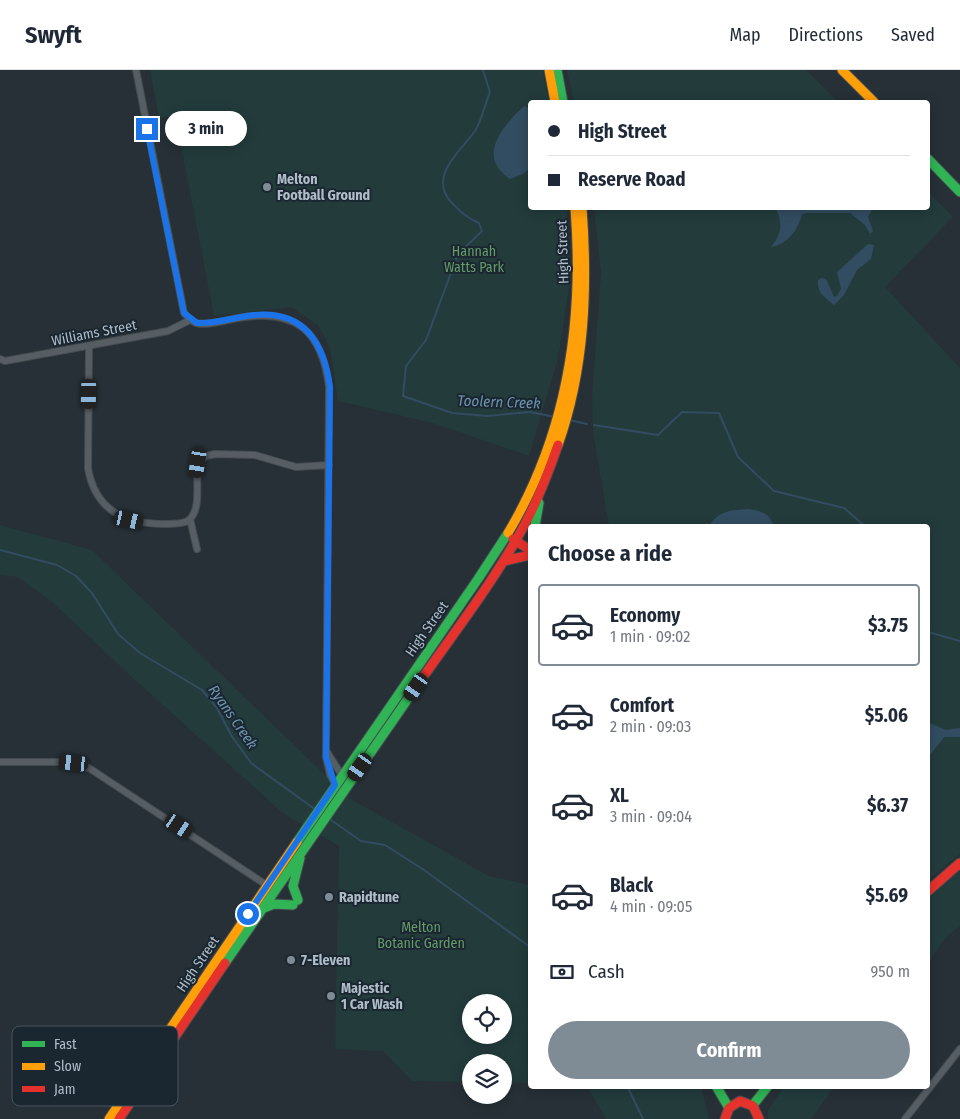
<!DOCTYPE html>
<html lang="en">
<head>
<meta charset="utf-8">
<style>
  body { margin:0; font-family:"Fira Sans Condensed",sans-serif; background:#f6f6f7; color:#1f2937; height:100vh; display:flex; flex-direction:column; font-size:19px; white-space:nowrap }
  * { box-sizing:border-box; margin:0 }
  p { font-size:16px; color:#747a83 }
  .icon { flex:none; width:28px; height:28px; fill:none; stroke:currentColor; stroke-width:2; stroke-linecap:round; stroke-linejoin:round }
  .map { position:relative; flex:1; overflow:hidden }
  .drawer { position:absolute; left:528px; top:454px; width:402px; height:565px; display:flex; flex-direction:column; background:#fff; border-radius:5px; box-shadow:0 2px 12px #0003 }
  .drawer>* { flex:none }
  .guide { position:absolute; left:528px; top:30px; width:402px; height:110px; border-radius:5px; box-shadow:0 2px 12px #0003; display:grid; align-content:center; height:110px; padding:0 20px; background:#fff }
  .fabs { position:absolute; left:462px; top:924px; display:grid; gap:10px }
  .fabs a { display:grid; place-items:center; width:50px; height:50px; border-radius:50%; background:#fff; box-shadow:0 2px 12px #0003; font-size:25px }
  .end { position:absolute; width:22px; height:22px; margin:-11px; border:6px solid #1a73e8; background:#fff; box-shadow:0 0 0 2px #fff }
  .from { border-radius:50% }
  .bubble { position:absolute; height:35px; border-radius:18px; background:#fff; box-shadow:0 2px 12px #0003; font-size:16px; font-weight:700; line-height:35px; text-align:center }
  .car { position:absolute; width:15px; height:30px; margin:-15px -8px; border-radius:6px; box-shadow:0 0 4px 1px #0007; background:linear-gradient(#222 24%,#8ab4d8 0 40%,#222 0 76%,#8ab4d8 0 86%,#222 0) }
  .guide b { display:flex; align-items:center; gap:18px; height:48px; font-size:19px }
  .guide b+b { border-top:1px solid #e0e1e3 }
  .guide i { width:12px; height:12px; background:#1f2937 }
  ul { padding:0; list-style:none }
  li { display:flex; align-items:center; gap:15px; height:82px; margin:0 10px 8px; padding:0 10px; border:2px solid transparent; border-radius:5px }
  li div { flex:1 }
  li b { display:block; font-size:19px }
  li em { font-style:normal; font-weight:700 }
  li.on { border-color:#7f8c95 }
  li>.icon { width:45px; height:45px; stroke-width:1.5 }
  h2 { padding:0 20px; font-size:22px; line-height:60px }
  .pay { display:flex; align-items:center; gap:12px; height:55px; padding:0 20px; font-size:19px }
  .pay p { margin-inline-start:auto }
  .action { display:flex; gap:10px; margin-top:auto; padding:10px 20px }
  .action a { flex:1; height:58px; border-radius:30px; background:#7f8c95; color:#fff; font-size:20px; font-weight:700; line-height:58px; text-align:center }
  header { display:flex; align-items:center; gap:30px; box-sizing:border-box; height:70px; padding:0 25px; background:#fff; border-bottom:1px solid #e0e1e3 }
  header strong { font-size:24px }
  nav { display:flex; gap:28px; margin-inline-start:auto; font-size:18px }
  .map>svg:first-child { display:block }
  .green { fill:#233b3b; fill-rule:evenodd }
  .water { fill:#324c61 }
  .lines { fill:none; stroke-linecap:round; stroke-linejoin:round }
  .stream { stroke:#324c61; stroke-width:2 }
  .street-casing { stroke:#454c50; stroke-width:8 }
  .fast-casing { stroke:#454c50; stroke-width:11 }
  .slow-casing { stroke:#454c50; stroke-width:11 }
  .jam-casing { stroke:#454c50; stroke-width:11 }
  .street { stroke:#565e64; stroke-width:6 }
  .fast { stroke:#30b455; stroke-width:9 }
  .slow { stroke:#ff9f0a; stroke-width:9 }
  .jam { stroke:#e5322d; stroke-width:9 }
  .route { stroke:#1a73e8; stroke-width:6 }
  .poi-dot { fill:#7f8c95; stroke:#1a2731; stroke-width:2 }
  .labels { text-anchor:middle; dominant-baseline:central; stroke-width:4; stroke-linejoin:round; paint-order:stroke }
  .poi-label { font-size:14px; font-weight:bold; fill:#afbdc8; stroke:#1a2731; text-anchor:start }
  .park-label { font-size:14px; fill:#659b69; stroke:#1a2731 }
  .street-label { font-size:14px; fill:#afbdc8; stroke:#1a2731 }
  .water-label { font-size:15px; font-style:italic; fill:#6e93ae; stroke:#1a2731 }
  .key { fill:#1a2731; stroke:#47545e; stroke-width:1 }
  .key-label { font-size:14px; fill:#afbdc8 }
</style>
</head>
<body>
<header>
<strong>Swyft</strong>
<nav><a>Map</a><a>Directions</a><a>Saved</a></nav>
</header>
<div class="map">
<svg width="960" height="1049" viewBox="0 0 960 1049">
  <rect width="100%" height="100%" fill="#263036"/>
  <!-- green -->
  <path class="green" d="M150 0H542L549 32H530V138H567L569 217 558 289 529 386 433 353 338 331 330 278 318 255 291 237 214 246 175 45 159 48Z
    M567 0H806L838 32H574Z
    M928 122 953 147 885 217 960 298V784L928 810V456H609L593 363 592 326 601 203 594 138H928Z
    M0 455 92 480 349 728 489 806 530 815V1013L504 1012V992H471V1012L412 1011 383 981 335 979 339 776 284 744 134 609 51 531 18 507 0 505ZM471 932H504V965H471Z
    M960 798V856L946 867 928 893V829Z
    M587 1016H701L709 1049H606Z
    M784 1016H835L811 1049H768V1040Z"/>
  <!-- water -->
  <path class="water" d="M524 36 530 39V98L523 104 510 109C476 86 502 57 524 36Z
    M775 138H873L868 147 873 161 870 164 865 155 850 143H807L802 144C798 160 788 174 771 177 781 165 784 152 775 138Z
    M868 174 874 175 871 189 857 200 844 225 834 235C826 228 816 223 818 210L822 208 826 209 834 227 837 226 841 219 837 202Z
    M748 439C762 441 769 443 774 456H709C718 441 731 440 748 439Z
    M928 652 946 660 960 658V667H944L928 688Z"/>
  <g class="lines">
    <!-- stream -->
    <path class="stream" d="M483 0 490 22C485 34 482 50 475 61 460 82 427 107 452 133 461 142 467 148 479 153L482 161 458 184 426 270 406 296 403 326 452 343 487 346 530 342 555 347
      M569 350 587 354
      M594 355 658 365 682 342 719 343 738 387 774 421 844 438 865 456
      M0 480 57 495 76 506 92 523 118 564 140 583 202 620 217 638 231 665 251 693 316 740
      M928 562 960 571
      M328 748 361 771 385 775 424 800 530 877
      M627 1016 643 1049"/>
    <defs>
      <path id="street" d="M136 0 184 243C188 247 191 251 196 253 208 256 226 250 238 248 295 238 322 260 329 317L326 687 330 705 337 717
        M89 277 88 398C95 440 124 454 165 454 173 453 184 455 190 449 202 437 195 409 198 393L206 386 215 384 255 385 296 397 329 395
        M0 289 5 291 168 261 190 250
        M190 449 197 479
        M327 682 343 707
        M0 692H60L89 698 268 816
        M905 1049 960 979"/>
      <path id="fast" d="M557 0 563 32
        M928 89 960 122
        M535 456 539 433
        M297 772 478 509 508 463
        M298 830 293 816 300 788
        M264 838 274 834 293 835
        M225 893 414 620
        M716 1016 729 1038
        M753 1035 768 1016"/>
      <path id="slow" d="M549 0 555 32
        M842 0 874 32
        M558 375C585 299 588 218 582 138
        M508 463C567 364 584 251 575 138
        M109 1049 297 772"/>
      <path id="jam" d="M513 469 530 480
        M504 491 530 485
        M414 620C452 565 495 511 526 452 539 427 549 401 558 375
        M928 821 960 793
        M119 1049 225 893
        M725 1049 729 1038 740 1031 753 1036 759 1049"/>
    </defs>
    <!-- street casing -->
    <use href="#street" class="street-casing"/>
    <!-- fast casing -->
    <use href="#fast" class="fast-casing"/>
    <!-- slow casing -->
    <use href="#slow" class="slow-casing"/>
    <!-- jam casing -->
    <use href="#jam" class="jam-casing"/>
    <!-- street -->
    <use href="#street" class="street"/>
    <!-- fast -->
    <use href="#fast" class="fast"/>
    <!-- slow -->
    <use href="#slow" class="slow"/>
    <!-- jam -->
    <use href="#jam" class="jam"/>
  </g>
  <g class="lines">
    <!-- route -->
    <path class="route" d="M147 59 184 243 197 253C216 254 235 247 254 245 304 240 324 273 330 317L326 687 335 715 248 844"/>
  </g>
  <!-- markers -->
  <g class="poi-dot">
    <circle cx="267" cy="117" r="5"/>
    <circle cx="329" cy="827" r="5"/>
    <circle cx="291" cy="890" r="5"/>
    <circle cx="331" cy="926" r="5"/>
  </g>
  <g class="labels">
    <!-- poi labels -->
    <g class="poi-label">
      <text x="277" y="109">Melton<tspan x="277" dy="16">Football Ground</tspan></text>
      <text x="339" y="827">Rapidtune</text>
      <text x="301" y="890">7-Eleven</text>
      <text x="341" y="918">Majestic<tspan x="341" dy="16">1 Car Wash</tspan></text>
    </g>
    <!-- park labels -->
    <g class="park-label">
      <text x="474" y="181">Hannah<tspan x="474" dy="16">Watts Park</tspan></text>
      <text x="421" y="857">Melton<tspan x="421" dy="16">Botanic Garden</tspan></text>
    </g>
    <!-- street labels -->
    <g class="street-label">
      <text transform="translate(563 182) rotate(-92)">High Street</text>
      <text transform="translate(94 263) rotate(-11)">Williams Street</text>
      <text transform="translate(427 559) rotate(-55)">High Street</text>
      <text transform="translate(198 894) rotate(-56)">High Street</text>
    </g>
    <!-- water labels -->
    <g class="water-label">
      <text transform="translate(499 332) rotate(2)">Toolern Creek</text>
      <text transform="translate(233 647) rotate(55)">Ryans Creek</text>
    </g>
  </g>
  <!-- legend -->
  <rect x="12" y="956" width="166" height="80" rx="8" class="key"/>
  <rect x="22" y="971" width="23" height="6" fill="#30b455"/>
  <rect x="22" y="993" width="23" height="7" fill="#ff9f0a"/>
  <rect x="22" y="1016" width="23" height="6" fill="#e5322d"/>
  <g class="key-label">
    <text x="54" y="979">Fast</text>
    <text x="54" y="1001">Slow</text>
    <text x="54" y="1024">Jam</text>
  </g>
</svg>
<div class="fabs">
<a><svg class="icon" aria-label="locate" viewBox="0 0 24 24"><circle cx="12" cy="12" r="6"/><path d="M12 2v4M12 18v4M2 12h4M18 12h4"/></svg></a>
<a><svg class="icon" aria-label="layers" viewBox="0 0 24 24"><path d="M12 4l9 5-9 5-9-5zM3 14l9 5 9-5"/></svg></a>
</div>
<i class="end from" style="left:248px;top:844px"></i>
<i class="end" style="left:147px;top:59px"></i>
<div class="bubble" style="left:165px;top:41px;width:82px">3 min</div>
<i class="car" style="left:89px;top:324px;rotate:181deg"></i>
<i class="car" style="left:198px;top:393px;rotate:189deg"></i>
<i class="car" style="left:129px;top:450px;rotate:103deg"></i>
<i class="car" style="left:416px;top:617px;rotate:215deg"></i>
<i class="car" style="left:74px;top:693px;rotate:276deg"></i>
<i class="car" style="left:360px;top:697px;rotate:215deg"></i>
<i class="car" style="left:179px;top:756px;rotate:124deg"></i>
<div class="guide">
<b><i class="from"></i>High Street</b>
<b><i></i>Reserve Road</b>
</div>
<section class="drawer">
<h2>Choose a ride</h2>
<ul>
<li class="on"><svg class="icon" aria-label="car" viewBox="0 0 24 24"><path d="M5 17H2v-5l4-1 3-4h7l3 4 3 1v5h-3M9 17h6M6 11h13"/><circle cx="7" cy="17" r="2"/><circle cx="17" cy="17" r="2"/></svg><div><b>Economy</b><p>1 min · 09:02</p></div><em>$3.75</em></li>
<li><svg class="icon" aria-label="car" viewBox="0 0 24 24"><path d="M5 17H2v-5l4-1 3-4h7l3 4 3 1v5h-3M9 17h6M6 11h13"/><circle cx="7" cy="17" r="2"/><circle cx="17" cy="17" r="2"/></svg><div><b>Comfort</b><p>2 min · 09:03</p></div><em>$5.06</em></li>
<li><svg class="icon" aria-label="car" viewBox="0 0 24 24"><path d="M5 17H2v-5l4-1 3-4h7l3 4 3 1v5h-3M9 17h6M6 11h13"/><circle cx="7" cy="17" r="2"/><circle cx="17" cy="17" r="2"/></svg><div><b>XL</b><p>3 min · 09:04</p></div><em>$6.37</em></li>
<li><svg class="icon" aria-label="car" viewBox="0 0 24 24"><path d="M5 17H2v-5l4-1 3-4h7l3 4 3 1v5h-3M9 17h6M6 11h13"/><circle cx="7" cy="17" r="2"/><circle cx="17" cy="17" r="2"/></svg><div><b>Black</b><p>4 min · 09:05</p></div><em>$5.69</em></li>
</ul>
<div class="pay"><svg class="icon" aria-label="cash" viewBox="0 0 24 24"><path d="M3 7h18v10H3z"/><circle cx="12" cy="12" r="2"/></svg>Cash<p>950 m</p></div>
<div class="action"><a>Confirm</a></div>
</section>
</div>
</body>
</html>
